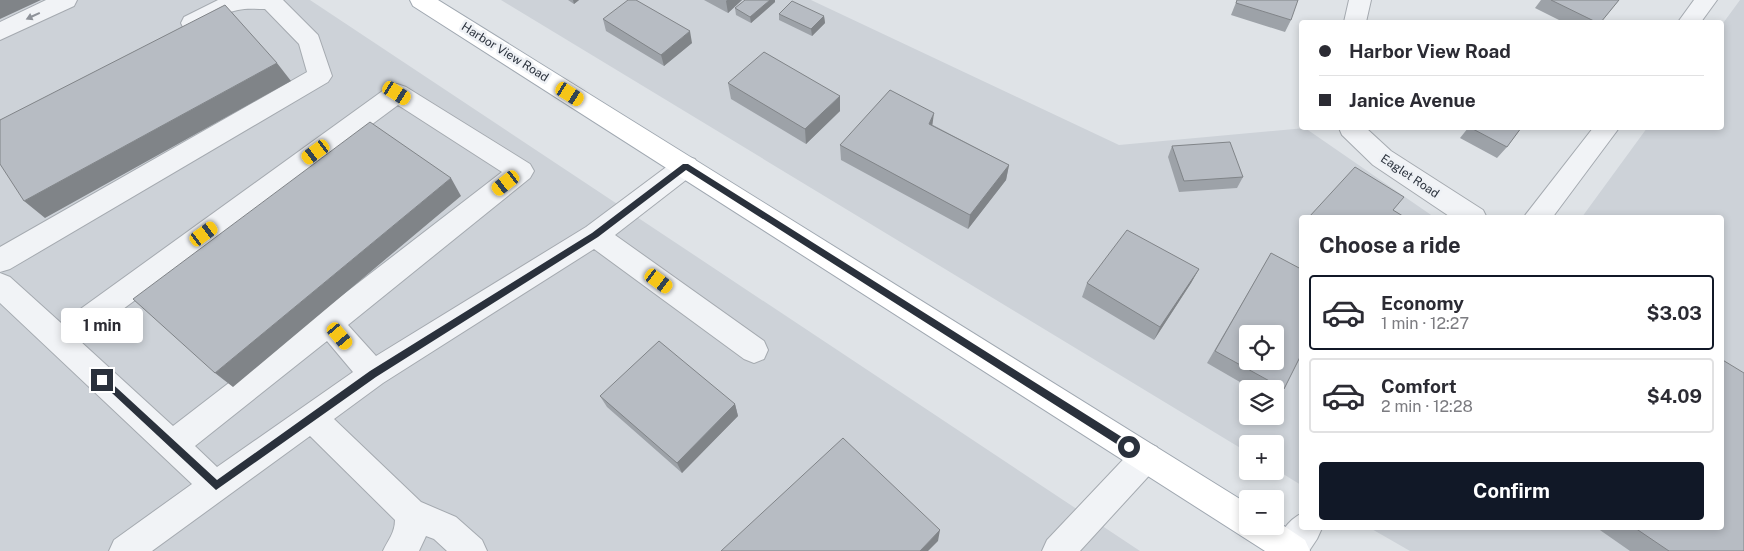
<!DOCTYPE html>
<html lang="en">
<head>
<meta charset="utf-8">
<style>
  body { margin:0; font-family:"Public Sans",sans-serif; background:#f7f7f7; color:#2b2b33; height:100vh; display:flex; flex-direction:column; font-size:19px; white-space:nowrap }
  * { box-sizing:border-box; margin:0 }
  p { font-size:16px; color:#7c7c81 }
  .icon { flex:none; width:28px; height:28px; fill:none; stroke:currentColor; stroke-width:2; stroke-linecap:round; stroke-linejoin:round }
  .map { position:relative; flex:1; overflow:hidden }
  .side { position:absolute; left:1299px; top:215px; width:425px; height:315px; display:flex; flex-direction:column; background:#fff; border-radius:5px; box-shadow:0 2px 8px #0003 }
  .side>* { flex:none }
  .top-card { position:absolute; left:1299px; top:20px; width:425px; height:110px; border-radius:5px; box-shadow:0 2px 8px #0003; display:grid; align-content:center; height:110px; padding:0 20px; background:#fff }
  .buttons { position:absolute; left:1239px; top:325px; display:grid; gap:10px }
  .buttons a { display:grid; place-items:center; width:45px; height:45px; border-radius:5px; background:#fff; box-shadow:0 2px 8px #0003; font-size:25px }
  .end { position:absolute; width:22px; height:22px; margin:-11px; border:6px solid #2a313c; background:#fff; box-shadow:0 0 0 2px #fff }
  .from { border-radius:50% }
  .bubble { position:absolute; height:35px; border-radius:5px; background:#fff; box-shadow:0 2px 8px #0003; font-size:16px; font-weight:700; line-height:35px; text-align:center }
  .car { position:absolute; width:15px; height:30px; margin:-15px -8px; border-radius:6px; box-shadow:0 0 4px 1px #0007; background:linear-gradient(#f5c518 24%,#345 0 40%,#f5c518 0 76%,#345 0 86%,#f5c518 0) }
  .top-card b { display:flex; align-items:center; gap:18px; height:48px; font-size:19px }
  .top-card b+b { border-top:1px solid #e1e1e2 }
  .top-card i { width:12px; height:12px; background:#2b2b33 }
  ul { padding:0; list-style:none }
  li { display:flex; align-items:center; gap:15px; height:75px; margin:0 10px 8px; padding:0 10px; border:2px solid #e1e1e2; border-radius:5px }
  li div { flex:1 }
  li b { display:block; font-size:19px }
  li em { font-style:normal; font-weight:700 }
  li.current { border-color:#111827 }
  li>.icon { width:45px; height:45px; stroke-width:1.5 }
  h2 { padding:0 20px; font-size:22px; line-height:60px }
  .action { display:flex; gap:10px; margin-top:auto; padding:10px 20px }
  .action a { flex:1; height:58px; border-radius:5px; background:#111827; color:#fff; font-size:20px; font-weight:700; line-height:58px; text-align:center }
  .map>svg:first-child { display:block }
  .built { fill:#cdd2d8; fill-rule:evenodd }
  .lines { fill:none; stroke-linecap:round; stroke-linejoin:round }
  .minor-casing { stroke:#a5aab0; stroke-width:2 }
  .major-casing { stroke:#a0a8b1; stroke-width:2 }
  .minor { fill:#f1f3f6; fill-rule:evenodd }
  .major { fill:#fff; fill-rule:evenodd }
  .wall { fill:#9da2a8 }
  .shaded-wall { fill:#808488 }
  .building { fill:#b7bcc3; stroke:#808488; fill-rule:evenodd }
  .oneway { fill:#8e9299 }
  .route { fill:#2a313c }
  .labels { text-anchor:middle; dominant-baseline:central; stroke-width:5; stroke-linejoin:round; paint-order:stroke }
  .street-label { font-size:12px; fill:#2a313c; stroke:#eef1f5 }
</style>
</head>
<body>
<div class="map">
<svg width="1744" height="551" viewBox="0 0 1744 551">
  <rect width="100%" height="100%" fill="#dfe3e7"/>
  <!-- built -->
  <path class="built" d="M0 0H310L1140 551H0Z
    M501 0H811L1119 145 1305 128 1434 217 1301 218V485L1275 469V444H1248L1247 452ZM1248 334H1275V361H1248ZM1248 389H1275V416H1248Z
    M1740 0H1744V551H1410L1370 528H1721V218L1582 217 1647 128H1721V26Z"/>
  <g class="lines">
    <defs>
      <path id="minor" d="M46 0H77L74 6 0 40V22Z
        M218 0H283L318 35 332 76 328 82 10 269 0 272V247L307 72 299 44 265 9C257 9 246 8 238 10 219 13 205 35 184 29L181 23 184 17Z
        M1349 0H1371L1366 22H1344Z
        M1694 0H1717L1701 22H1678Z
        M397 84 406 87 530 164 534 171 530 178 348 325 376 356 586 227 677 159 686 156 695 159 699 166 695 173 615 235 764 341 768 350 764 359 754 363 744 359 594 249 383 383 334 419 421 502 456 517 482 540 487 551H447L434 539 426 536 419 551H383C388 540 395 533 395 520L310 436 152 551H109L114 540 192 484 0 303V273L10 277 61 323 388 87ZM398 105 502 172 173 426 80 341ZM327 341 353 372 217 467 195 446Z
        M1339 128H1366L1391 151 1483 210 1487 218H1452L1373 165 1342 135Z
        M1593 128H1619L1552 218H1523Z
        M1146 442 1157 447 1161 457 1157 467 1080 551H1042L1047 540 1135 447Z
        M1301 514V528H1322L1317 539 1309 551H1275C1275 538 1289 519 1301 514Z"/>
      <path id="major" d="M410 0H438L1248 504V526H1275V520L1305 540 1310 551H1265L413 6Z"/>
    </defs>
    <!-- minor casing -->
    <use href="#minor" class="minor-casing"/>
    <!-- major casing -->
    <use href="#major" class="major-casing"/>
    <!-- minor -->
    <use href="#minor" class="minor"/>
    <!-- major -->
    <use href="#major" class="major"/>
  </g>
  <!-- wall -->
  <path class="wall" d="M568 0H579L574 4Z
    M704 0H742L728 13Z
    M1237 0 1291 20 1285 32 1231 15Z
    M1541 0H1619L1601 22H1563L1535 8Z
    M775 2 751 23 736 15 735 8Z
    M779 14 824 16 825 23 812 36 779 20Z
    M603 19 692 43 664 66 606 31Z
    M728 83 840 111 806 144 731 99Z
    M933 125 1009 165 1006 180 968 229 841 160 840 145Z
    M1468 128H1521L1507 147 1497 158 1460 138Z
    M1172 146 1243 177 1237 188 1179 192 1168 157Z
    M1271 253 1284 389 1275 399V389H1252L1207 363 1263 267Z
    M1199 269 1191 283 1154 340 1082 297 1087 283Z
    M600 396 735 404 738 416 682 473 607 407Z
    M1597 528H1721L1744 551H1630Z"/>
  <!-- shaded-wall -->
  <path class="shaded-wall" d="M0 0H41L0 19Z
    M573 0H579L574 4Z
    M727 0H742L728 13 726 1Z
    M770 0H775V2L751 23 750 17Z
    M824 16 825 23 812 36 811 29Z
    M690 31 692 43 664 66 661 55Z
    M277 63 291 81 45 218 24 201Z
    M840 96V111L806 144 805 129Z
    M934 113 932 128 929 124Z
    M1009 165 1006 180 968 229 970 215Z
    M451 178 461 196 233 387 215 373Z
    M1199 269 1191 283 1154 340 1160 327Z
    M735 404 738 416 682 473 677 463Z
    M940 530 938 541 928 551H920Z"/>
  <!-- building -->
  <path class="building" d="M628 0H636L690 31 661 55 603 19Z
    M745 0H770L750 17 735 8Z
    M1237 0H1298L1291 20 1236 3Z
    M1551 0H1619L1601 22H1596Z
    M792 1 824 16 811 29 779 14Z
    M225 5 277 63 24 201 0 164V120Z
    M764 52 840 96 805 129 728 83Z
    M890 90 934 113 929 124 1009 165 970 215 840 145Z
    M370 122 451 178 215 373 133 299Z
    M1471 128H1521L1507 147Z
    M1230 142 1243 177 1184 181 1172 146Z
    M1355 167 1404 197 1393 210 1406 218 1309 217Z
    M1127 230 1199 269 1160 327 1087 283Z
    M1271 253 1301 269V355L1284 389 1215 351ZM1248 334H1275V361H1248Z
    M659 341 735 404 677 463 600 396Z
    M1721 359 1744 373V551H1669L1635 528H1721Z
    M843 438 940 530 920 551H721Z"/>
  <!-- one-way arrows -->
  <defs><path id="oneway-solid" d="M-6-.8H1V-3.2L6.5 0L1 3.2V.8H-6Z" transform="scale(1.25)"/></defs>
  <use class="oneway" href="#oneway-solid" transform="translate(33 16) rotate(155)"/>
  <!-- route -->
  <path class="route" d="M683 164H688L1133 444V450H1126L686 170 598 237 376 377 216 490 98 380 102 376 105 377 217 480 370 371 592 233Z"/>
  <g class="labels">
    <!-- street labels -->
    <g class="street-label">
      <text transform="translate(505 52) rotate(32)">Harbor View Road</text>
      <text transform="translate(1410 176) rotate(34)">Eaglet Road</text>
    </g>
  </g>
</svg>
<div class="buttons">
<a><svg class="icon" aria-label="locate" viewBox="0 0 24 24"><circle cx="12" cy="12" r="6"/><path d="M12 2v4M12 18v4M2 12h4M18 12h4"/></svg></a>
<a><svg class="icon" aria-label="layers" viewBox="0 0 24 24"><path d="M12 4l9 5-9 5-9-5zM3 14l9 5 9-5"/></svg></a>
<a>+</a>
<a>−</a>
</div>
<i class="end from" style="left:1129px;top:447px"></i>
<i class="end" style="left:102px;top:380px"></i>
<div class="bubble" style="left:61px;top:308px;width:82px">1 min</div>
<i class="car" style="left:397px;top:93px;rotate:122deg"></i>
<i class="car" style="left:570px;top:94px;rotate:122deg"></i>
<i class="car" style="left:316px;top:152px;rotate:234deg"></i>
<i class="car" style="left:506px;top:183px;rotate:232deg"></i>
<i class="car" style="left:204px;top:234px;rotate:54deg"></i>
<i class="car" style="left:659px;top:281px;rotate:126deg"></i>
<i class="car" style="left:340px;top:336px;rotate:140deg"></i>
<div class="top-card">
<b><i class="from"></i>Harbor View Road</b>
<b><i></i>Janice Avenue</b>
</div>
<section class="side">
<h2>Choose a ride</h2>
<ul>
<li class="current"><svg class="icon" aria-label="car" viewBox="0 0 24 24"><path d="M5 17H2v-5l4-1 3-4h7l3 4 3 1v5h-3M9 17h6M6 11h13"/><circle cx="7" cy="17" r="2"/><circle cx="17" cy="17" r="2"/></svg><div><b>Economy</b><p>1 min · 12:27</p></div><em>$3.03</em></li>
<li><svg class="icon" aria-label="car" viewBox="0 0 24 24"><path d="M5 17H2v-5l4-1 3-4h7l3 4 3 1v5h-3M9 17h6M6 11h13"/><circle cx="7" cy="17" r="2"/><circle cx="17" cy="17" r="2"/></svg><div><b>Comfort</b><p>2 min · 12:28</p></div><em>$4.09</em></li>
</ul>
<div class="action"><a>Confirm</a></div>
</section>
</div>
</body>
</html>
